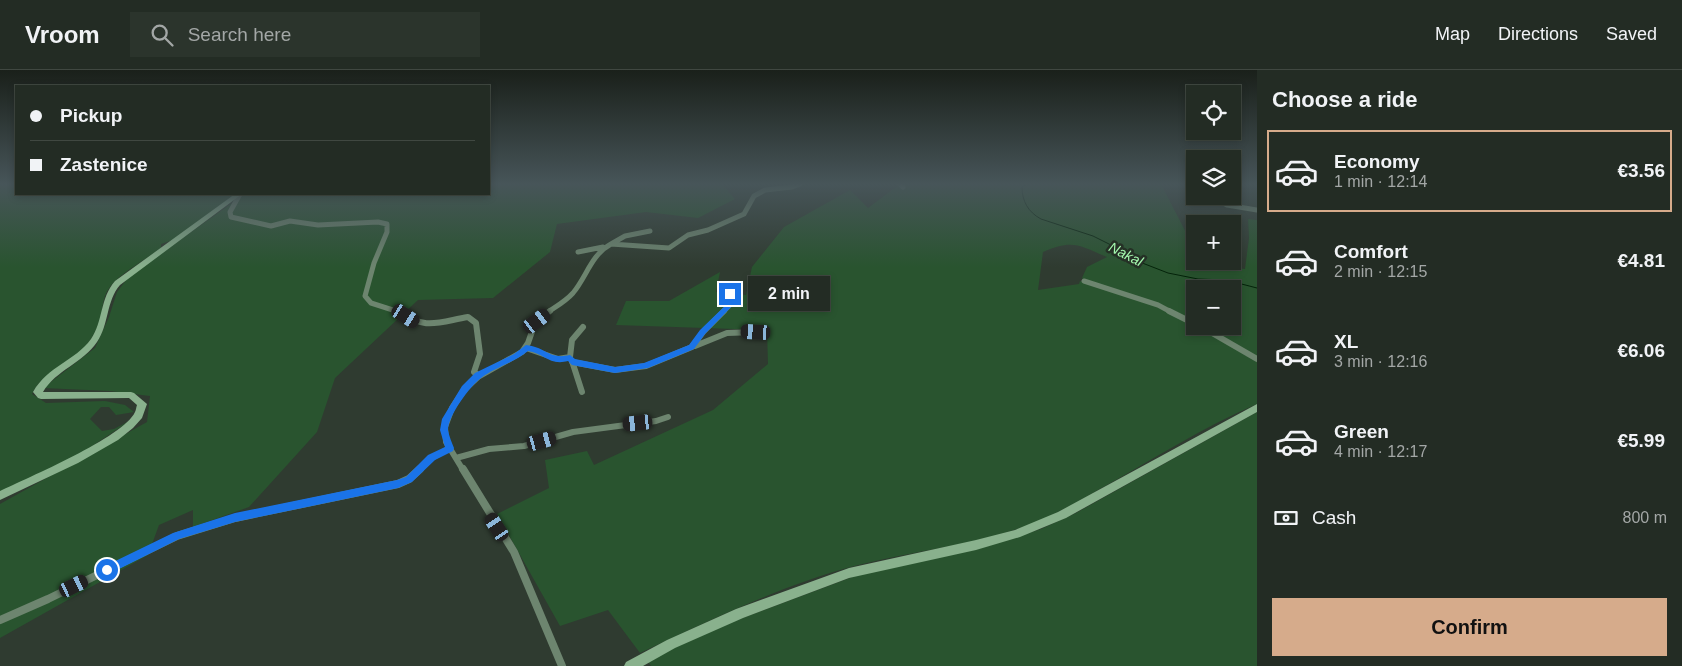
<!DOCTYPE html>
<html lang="en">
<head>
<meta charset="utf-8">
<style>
  body { margin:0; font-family:Helvetica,sans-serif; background:#2b342c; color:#f1f3f6; height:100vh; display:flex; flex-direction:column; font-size:19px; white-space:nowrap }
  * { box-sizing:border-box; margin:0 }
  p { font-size:16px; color:#a3a7a6 }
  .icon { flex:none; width:28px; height:28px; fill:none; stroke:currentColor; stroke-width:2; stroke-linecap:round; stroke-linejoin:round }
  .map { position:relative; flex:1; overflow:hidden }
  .sheet { display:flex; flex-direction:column; background:#232c24; width:425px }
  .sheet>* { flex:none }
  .hud { position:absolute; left:15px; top:15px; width:475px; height:110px; border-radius:0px; box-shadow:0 2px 8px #0003,0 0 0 1px #404841; display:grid; align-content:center; height:110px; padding:0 15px; background:#232c24 }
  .buttons { position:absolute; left:1186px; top:15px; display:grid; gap:10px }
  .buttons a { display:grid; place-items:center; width:55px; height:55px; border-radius:0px; background:#232c24; box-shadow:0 2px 8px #0003,0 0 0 1px #404841; font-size:25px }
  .end { position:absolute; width:22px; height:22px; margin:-11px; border:6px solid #1a73e8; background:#fff; box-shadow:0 0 0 2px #fff }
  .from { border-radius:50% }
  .bubble { position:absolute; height:35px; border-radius:0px; background:#232c24; box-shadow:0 2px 8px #0003,0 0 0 1px #404841; font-size:16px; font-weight:700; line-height:35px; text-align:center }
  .car { position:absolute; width:15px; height:30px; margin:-15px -8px; border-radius:6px; box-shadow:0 0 4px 1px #0007; background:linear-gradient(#222 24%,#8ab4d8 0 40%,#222 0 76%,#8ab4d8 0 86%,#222 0) }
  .hud b { display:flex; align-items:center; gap:18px; height:48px; font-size:19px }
  .hud b+b { border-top:1px solid #404841 }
  .hud i { width:12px; height:12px; background:#f1f3f6 }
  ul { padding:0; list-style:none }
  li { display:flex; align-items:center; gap:15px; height:82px; margin:0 10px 8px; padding:0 5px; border:2px solid transparent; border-radius:0px }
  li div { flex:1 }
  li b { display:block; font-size:19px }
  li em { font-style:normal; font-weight:700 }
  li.active { border-color:#d6ab8b }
  li>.icon { width:45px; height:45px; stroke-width:1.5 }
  h2 { padding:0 15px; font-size:22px; line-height:60px }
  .pay { display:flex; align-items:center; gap:12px; height:55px; padding:0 15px; font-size:19px }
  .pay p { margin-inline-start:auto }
  .cta { display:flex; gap:10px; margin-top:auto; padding:10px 15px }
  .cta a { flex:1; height:58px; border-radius:0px; background:#d6ab8b; color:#111; font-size:20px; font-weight:700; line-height:58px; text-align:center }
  header { display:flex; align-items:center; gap:30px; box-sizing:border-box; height:70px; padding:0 25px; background:#232c24; border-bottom:1px solid #404841 }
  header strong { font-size:24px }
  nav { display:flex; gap:28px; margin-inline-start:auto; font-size:18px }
  .search { width:350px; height:45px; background:#2b342c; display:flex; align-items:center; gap:12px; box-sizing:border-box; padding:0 18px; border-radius:0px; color:#a3a7a6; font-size:19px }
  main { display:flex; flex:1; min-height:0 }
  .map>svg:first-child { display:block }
  .green { fill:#29542f }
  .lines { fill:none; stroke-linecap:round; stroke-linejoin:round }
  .stream { stroke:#04230a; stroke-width:1 }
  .street-far2 { stroke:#6d856f; stroke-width:5 }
  .street-far1 { stroke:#6d856f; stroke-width:6 }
  .street { stroke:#6d856f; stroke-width:8 }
  .secondary { fill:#89b18d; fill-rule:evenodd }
  .route { fill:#1a73e8 }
  .labels { text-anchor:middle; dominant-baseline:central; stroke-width:5; stroke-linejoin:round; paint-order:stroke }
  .water-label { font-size:14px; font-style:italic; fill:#a5f9af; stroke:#253126 }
</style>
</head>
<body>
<header>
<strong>Vroom</strong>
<div class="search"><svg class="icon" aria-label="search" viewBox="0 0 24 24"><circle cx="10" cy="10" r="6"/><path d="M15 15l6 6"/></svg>Search here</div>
<nav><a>Map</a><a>Directions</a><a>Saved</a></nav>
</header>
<main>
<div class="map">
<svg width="1257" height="596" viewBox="0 0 1257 596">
  <rect width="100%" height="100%" fill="#2f3b30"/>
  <!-- green -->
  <path class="green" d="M0 114H16V124H236L173 170 161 174V178C149 187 117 206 110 217 104 225 103 233 102 242 99 258 90 273 78 285 63 299 42 303 32 324L46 333 105 331 125 335 134 342 116 345 109 337H101L90 349 102 361 114 359 133 349 71 390 0 426Z
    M489 114H722L735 129 698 148 646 142 557 154 550 182 493 228 418 230 335 308 317 362 249 437 193 457V440L159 455 148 485 0 568V434L147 352 150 326 110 321 43 318 95 278 109 247 117 222 130 205 245 124H489Z
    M900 114H1161L1195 180V191H1201L1203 194 1245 199 1249 168 1248 149 1257 150V287L1202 256H1232V219H1195V253L1155 234 1083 209 1082 208 1087 197 1107 187C1079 175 1072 169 1043 182L1038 220 1079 214 1080 211 1157 236 1257 290V334C1202 357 1149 392 1098 420 1077 432 1056 444 1034 453 974 476 908 481 847 498 778 517 705 553 640 583L608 540 560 556 497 444 549 418 545 390 587 381 594 395 713 340 768 294 767 260 616 255 626 231H669L720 202 716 222 746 225 752 197 784 157 850 120 868 138Z
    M1257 342V596H651L647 590 737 550 855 506 978 479 1041 459 1076 443Z"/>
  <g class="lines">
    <!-- stream -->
    <path class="stream" d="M1027 114 1022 117C1022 131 1028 142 1041 149L1093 166 1119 179 1132 189 1168 203 1198 209 1226 210 1257 218"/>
    <!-- street-far2 -->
    <path class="street-far2" d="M900 114 903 117
      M240 124 230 142 231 147 271 156 290 151 318 155 378 152 387 154V162L374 193 365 226 371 233 399 242
      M1212 126 1227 135 1257 140
      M611 174 625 166 650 161
      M578 182 603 177
      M1084 211 1158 235 1171 242
      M548 242C557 236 566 231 573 223 587 206 591 185 611 174L669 178 688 165 708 160 744 144 754 126 765 120 792 117 800 114
      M723 242 732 233 730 224 725 216"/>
    <!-- street-far1 -->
    <path class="street-far1" d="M397 241C427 260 435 253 468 247L476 253 480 284 474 302 478 305
      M1169 241 1195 254
      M1200 256 1257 289
      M695 276 727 263 756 262
      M526 278 558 289 570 287 572 270 583 257
      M572 291 582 322
      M572 292 615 300 646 296 692 277 703 262 724 241
      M456 388 489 379 524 376 573 362 656 351 668 347
      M419 400 432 388 450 378
      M463 400 446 372 445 357 452 338 464 320 478 307 522 282 528 273 535 253 550 241"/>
    <!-- street -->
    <path class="street" d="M463 399 514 482 562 596
      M0 550 48 529 177 466 235 448 398 414 409 409 420 399"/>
    <!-- secondary -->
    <path class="secondary" d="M235 124H242L120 215C106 231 109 255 97 272 83 293 56 300 43 322H131L134 323 147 334 142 348 133 358 118 370 78 393 0 430V421C27 408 124 367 135 342 136 340 136 338 137 335L129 328 41 329 38 328 33 322C48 296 75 291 91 269 103 252 100 228 115 211Z
      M1257 334V342L1066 448 1020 467 976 480 849 508 743 548 675 578 643 596H624L626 592 667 570 736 539 849 498 976 470 1015 460 1058 442Z"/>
  </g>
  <!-- sky -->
  <linearGradient id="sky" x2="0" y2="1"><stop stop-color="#1a201a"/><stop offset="0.58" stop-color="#475559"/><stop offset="1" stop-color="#475559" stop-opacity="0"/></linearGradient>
  <rect width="1257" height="197" fill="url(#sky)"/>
  <!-- route -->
  <path class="route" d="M728 222H733L735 233 705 264 694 279 648 298 615 303 572 295 568 291C549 296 544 283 528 281 514 293 495 297 481 308 470 316 448 346 448 360 449 366 452 373 454 378L453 381 435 390 412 412 398 418 235 452 179 469 107 505 102 500 103 497 173 463 235 443 397 410 406 407 428 385 445 377 440 360 442 349 462 316 475 303 514 284 526 275C546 277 549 290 570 285L575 289 615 297 644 293 689 275 700 260 728 233Z"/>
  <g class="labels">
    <!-- water labels -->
    <g class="water-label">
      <text transform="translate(1126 184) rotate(27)">Nakal</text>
    </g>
  </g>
</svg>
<div class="buttons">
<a><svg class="icon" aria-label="locate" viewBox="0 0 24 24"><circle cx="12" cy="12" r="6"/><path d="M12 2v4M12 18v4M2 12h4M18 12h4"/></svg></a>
<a><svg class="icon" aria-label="layers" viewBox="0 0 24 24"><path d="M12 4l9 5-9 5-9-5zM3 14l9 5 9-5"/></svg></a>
<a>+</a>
<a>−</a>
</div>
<i class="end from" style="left:107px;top:500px"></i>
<i class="end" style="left:730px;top:224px"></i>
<div class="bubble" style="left:748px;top:206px;width:82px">2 min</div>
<i class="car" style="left:406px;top:246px;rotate:123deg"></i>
<i class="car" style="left:537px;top:251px;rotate:53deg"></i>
<i class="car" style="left:756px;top:262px;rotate:273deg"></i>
<i class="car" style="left:638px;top:353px;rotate:264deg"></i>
<i class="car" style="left:542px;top:371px;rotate:75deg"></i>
<i class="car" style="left:497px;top:457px;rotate:327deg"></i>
<i class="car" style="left:74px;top:516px;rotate:64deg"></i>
<div class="hud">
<b><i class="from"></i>Pickup</b>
<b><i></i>Zastenice</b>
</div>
</div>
<section class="sheet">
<h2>Choose a ride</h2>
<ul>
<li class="active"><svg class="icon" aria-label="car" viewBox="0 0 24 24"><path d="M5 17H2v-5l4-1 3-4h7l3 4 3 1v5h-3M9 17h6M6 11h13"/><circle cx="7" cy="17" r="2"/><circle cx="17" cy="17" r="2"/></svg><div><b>Economy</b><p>1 min · 12:14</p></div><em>€3.56</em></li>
<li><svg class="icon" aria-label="car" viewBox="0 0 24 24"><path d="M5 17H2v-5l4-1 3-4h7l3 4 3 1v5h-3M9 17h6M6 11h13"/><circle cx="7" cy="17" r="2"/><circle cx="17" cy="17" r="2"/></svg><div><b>Comfort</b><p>2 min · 12:15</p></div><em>€4.81</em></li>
<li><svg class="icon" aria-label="car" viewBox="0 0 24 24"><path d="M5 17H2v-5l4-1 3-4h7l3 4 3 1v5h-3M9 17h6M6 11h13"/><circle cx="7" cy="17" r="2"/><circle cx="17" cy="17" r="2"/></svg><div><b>XL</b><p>3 min · 12:16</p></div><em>€6.06</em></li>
<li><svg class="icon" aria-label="car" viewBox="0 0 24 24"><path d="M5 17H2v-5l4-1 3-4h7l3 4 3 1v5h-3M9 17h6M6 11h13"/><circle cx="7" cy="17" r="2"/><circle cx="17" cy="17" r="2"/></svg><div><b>Green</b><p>4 min · 12:17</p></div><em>€5.99</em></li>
</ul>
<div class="pay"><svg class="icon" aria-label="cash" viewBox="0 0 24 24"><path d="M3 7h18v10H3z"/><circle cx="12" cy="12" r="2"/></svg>Cash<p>800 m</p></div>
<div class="cta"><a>Confirm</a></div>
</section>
</main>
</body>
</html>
